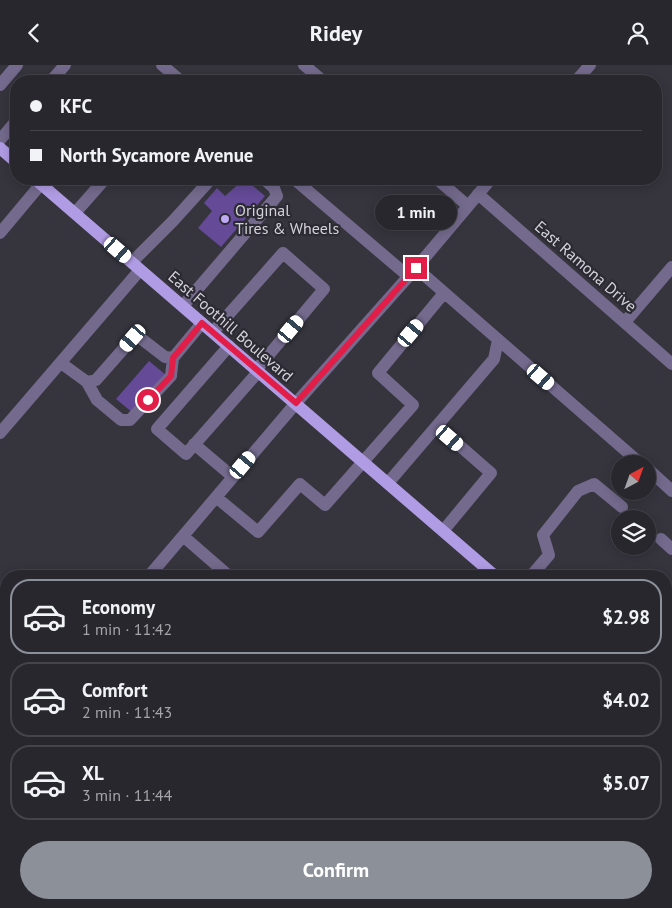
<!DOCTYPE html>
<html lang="en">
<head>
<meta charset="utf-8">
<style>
  body { margin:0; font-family:"PT Sans",sans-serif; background:#302f36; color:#f1f3f6; height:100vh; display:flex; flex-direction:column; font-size:19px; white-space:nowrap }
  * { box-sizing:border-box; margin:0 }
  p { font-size:16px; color:#a5a5aa }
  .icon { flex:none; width:28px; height:28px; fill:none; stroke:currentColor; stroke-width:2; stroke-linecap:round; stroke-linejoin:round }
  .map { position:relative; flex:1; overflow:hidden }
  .details { position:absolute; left:0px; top:505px; width:672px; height:339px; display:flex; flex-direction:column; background:#28272e; border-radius:20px 20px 0 0; box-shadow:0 2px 12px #0003,0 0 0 1px #44444a }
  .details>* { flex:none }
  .top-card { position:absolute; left:10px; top:10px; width:652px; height:110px; border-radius:20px; box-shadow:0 2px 12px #0003,0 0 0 1px #44444a; display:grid; align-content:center; height:110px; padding:0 20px; background:#28272e }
  .needle { width:32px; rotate:41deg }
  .tools { position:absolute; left:611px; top:390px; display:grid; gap:10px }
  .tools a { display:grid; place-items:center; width:45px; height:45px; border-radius:50%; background:#28272e; box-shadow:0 2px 12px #0003,0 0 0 1px #44444a; font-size:25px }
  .end { position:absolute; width:22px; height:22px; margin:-11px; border:6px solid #e11d48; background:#fff; box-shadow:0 0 0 2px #fff }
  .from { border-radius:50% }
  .bubble { position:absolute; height:35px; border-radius:18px; background:#28272e; box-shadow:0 2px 12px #0003,0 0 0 1px #44444a; font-size:16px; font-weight:700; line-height:35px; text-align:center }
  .car { position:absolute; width:15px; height:30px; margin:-15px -8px; border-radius:6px; box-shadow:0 0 4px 1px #0007; background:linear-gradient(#fff 24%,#345 0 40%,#fff 0 76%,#345 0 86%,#fff 0) }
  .top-card b { display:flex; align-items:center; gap:18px; height:48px; font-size:19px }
  .top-card b+b { border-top:1px solid #44444a }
  .top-card i { width:12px; height:12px; background:#f1f3f6 }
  ul { padding:9px 0 0; list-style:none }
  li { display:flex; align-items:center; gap:15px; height:75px; margin:0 10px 8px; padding:0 10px; border:2px solid #44444a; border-radius:20px }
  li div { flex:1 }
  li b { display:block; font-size:19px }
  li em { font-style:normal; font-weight:700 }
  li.active { border-color:#8c9099 }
  li>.icon { width:45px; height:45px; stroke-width:1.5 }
  .cta { display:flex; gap:10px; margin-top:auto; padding:10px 20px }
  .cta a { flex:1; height:58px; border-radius:30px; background:#8c9099; color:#fff; font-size:20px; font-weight:700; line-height:58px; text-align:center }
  header { display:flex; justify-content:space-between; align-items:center; height:65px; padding:0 20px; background:#28272e; font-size:22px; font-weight:700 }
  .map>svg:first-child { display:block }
  .building { fill:#644a97 }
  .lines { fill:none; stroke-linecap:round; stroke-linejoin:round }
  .minor { stroke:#736a8d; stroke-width:12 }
  .major { stroke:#b09ce4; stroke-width:12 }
  .route { stroke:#e11d48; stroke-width:6 }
  .poi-dot { fill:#bea9f4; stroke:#2c2a33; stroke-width:2 }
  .labels { text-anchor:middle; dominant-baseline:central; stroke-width:4.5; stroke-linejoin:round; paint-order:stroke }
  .poi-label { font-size:16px; fill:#d4d2d9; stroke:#2c2a33; text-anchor:start }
  .street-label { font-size:16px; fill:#d4d2d9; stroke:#2c2a33 }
</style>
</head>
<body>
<header><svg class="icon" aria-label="back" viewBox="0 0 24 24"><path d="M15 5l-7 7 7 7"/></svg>Ridey<svg class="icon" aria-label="person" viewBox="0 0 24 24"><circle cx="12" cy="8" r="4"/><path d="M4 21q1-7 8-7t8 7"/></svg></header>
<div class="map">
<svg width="672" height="843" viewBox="0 0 672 843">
  <rect width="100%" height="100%" fill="#36343d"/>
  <!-- building -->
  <path class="building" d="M242 116H247L265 131 221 182 198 163 212 146 204 138 217 123 225 131Z
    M149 296 166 310 133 348 116 334Z
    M537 838H566L561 843H532Z
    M637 838H659L665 843H632Z"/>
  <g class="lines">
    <!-- minor -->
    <path class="minor" d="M162 0 181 16
      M304 0 323 16
      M51 16 65 0
      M576 16 590 0
      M0 20 17 0
      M0 75 16 56
      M294 114 408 211
      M437 114 468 141
      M478 129 672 299
      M75 148 105 114
      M0 168 41 119
      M132 197 173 156 211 114
      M416 203 641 399
      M183 241 277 131 274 123 264 114
      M625 257 672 202
      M213 267 283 188 324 224 257 304
      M229 281 157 364 186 389 259 306
      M61 298 87 317 96 315 133 273 139 272 165 292 173 293 202 258
      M87 317 97 335 121 355H130L171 311 173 293
      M437 361 491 408 443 466
      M0 368 140 205
      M194 379 233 412
      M648 404 672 426
      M388 418 494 294 498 275
      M216 432 258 467 300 419 325 440 413 340 378 308 444 228
      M183 471 229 511
      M661 474 672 484
      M149 511 296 338 416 203 491 114
      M531 511 549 490 543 470 578 426 594 419 622 442
      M666 539 672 532
      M666 583 672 577
      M0 686 6 679
      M666 761 668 762 672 757
      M666 806 672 811
      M195 838 201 843
      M510 838 516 843
      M260 843 265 838
      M597 843 602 838"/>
    <!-- major -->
    <path class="major" d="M0 83 16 97
      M35 114 495 511
      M666 661 672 666"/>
  </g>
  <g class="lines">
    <!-- route -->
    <path class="route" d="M148 335 171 311 173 293 202 258 296 338 416 203"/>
  </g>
  <!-- markers -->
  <circle class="poi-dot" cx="225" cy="154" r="5"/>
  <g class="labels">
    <!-- poi labels -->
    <g class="poi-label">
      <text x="235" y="145">Original<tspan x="235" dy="18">Tires &amp; Wheels</tspan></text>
    </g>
    <!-- street labels -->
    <g class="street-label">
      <text transform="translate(586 201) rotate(41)">East Ramona Drive</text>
      <text transform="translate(231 261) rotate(41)">East Foothill Boulevard</text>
    </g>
  </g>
</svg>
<div class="tools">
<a><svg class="needle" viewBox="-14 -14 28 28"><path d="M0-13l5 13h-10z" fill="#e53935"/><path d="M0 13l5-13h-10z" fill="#a5a5aa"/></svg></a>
<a><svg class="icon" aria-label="layers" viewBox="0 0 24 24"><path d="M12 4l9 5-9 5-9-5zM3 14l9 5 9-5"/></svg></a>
</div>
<i class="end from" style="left:148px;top:335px"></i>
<i class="end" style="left:416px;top:203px"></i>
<div class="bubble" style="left:375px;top:130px;width:82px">1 min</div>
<i class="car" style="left:118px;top:185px;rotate:131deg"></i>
<i class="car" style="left:291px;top:264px;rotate:40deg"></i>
<i class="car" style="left:411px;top:268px;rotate:40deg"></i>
<i class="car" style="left:133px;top:273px;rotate:221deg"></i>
<i class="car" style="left:541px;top:312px;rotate:131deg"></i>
<i class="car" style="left:450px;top:373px;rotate:131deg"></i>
<i class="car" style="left:243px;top:400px;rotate:40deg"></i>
<div class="top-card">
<b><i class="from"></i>KFC</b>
<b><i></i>North Sycamore Avenue</b>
</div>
<section class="details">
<ul>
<li class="active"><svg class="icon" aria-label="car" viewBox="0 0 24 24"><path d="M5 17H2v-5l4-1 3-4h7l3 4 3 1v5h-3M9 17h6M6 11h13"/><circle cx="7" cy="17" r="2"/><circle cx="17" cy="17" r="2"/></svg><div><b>Economy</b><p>1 min · 11:42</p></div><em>$2.98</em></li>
<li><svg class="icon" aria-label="car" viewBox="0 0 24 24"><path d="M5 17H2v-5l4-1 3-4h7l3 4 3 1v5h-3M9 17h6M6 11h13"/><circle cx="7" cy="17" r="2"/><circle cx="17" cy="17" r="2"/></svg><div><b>Comfort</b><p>2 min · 11:43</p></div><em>$4.02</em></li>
<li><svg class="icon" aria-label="car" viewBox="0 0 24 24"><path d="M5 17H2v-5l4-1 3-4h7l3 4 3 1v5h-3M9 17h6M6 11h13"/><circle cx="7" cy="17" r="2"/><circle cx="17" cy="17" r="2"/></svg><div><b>XL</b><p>3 min · 11:44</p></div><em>$5.07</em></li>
</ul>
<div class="cta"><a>Confirm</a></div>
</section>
</div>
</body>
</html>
